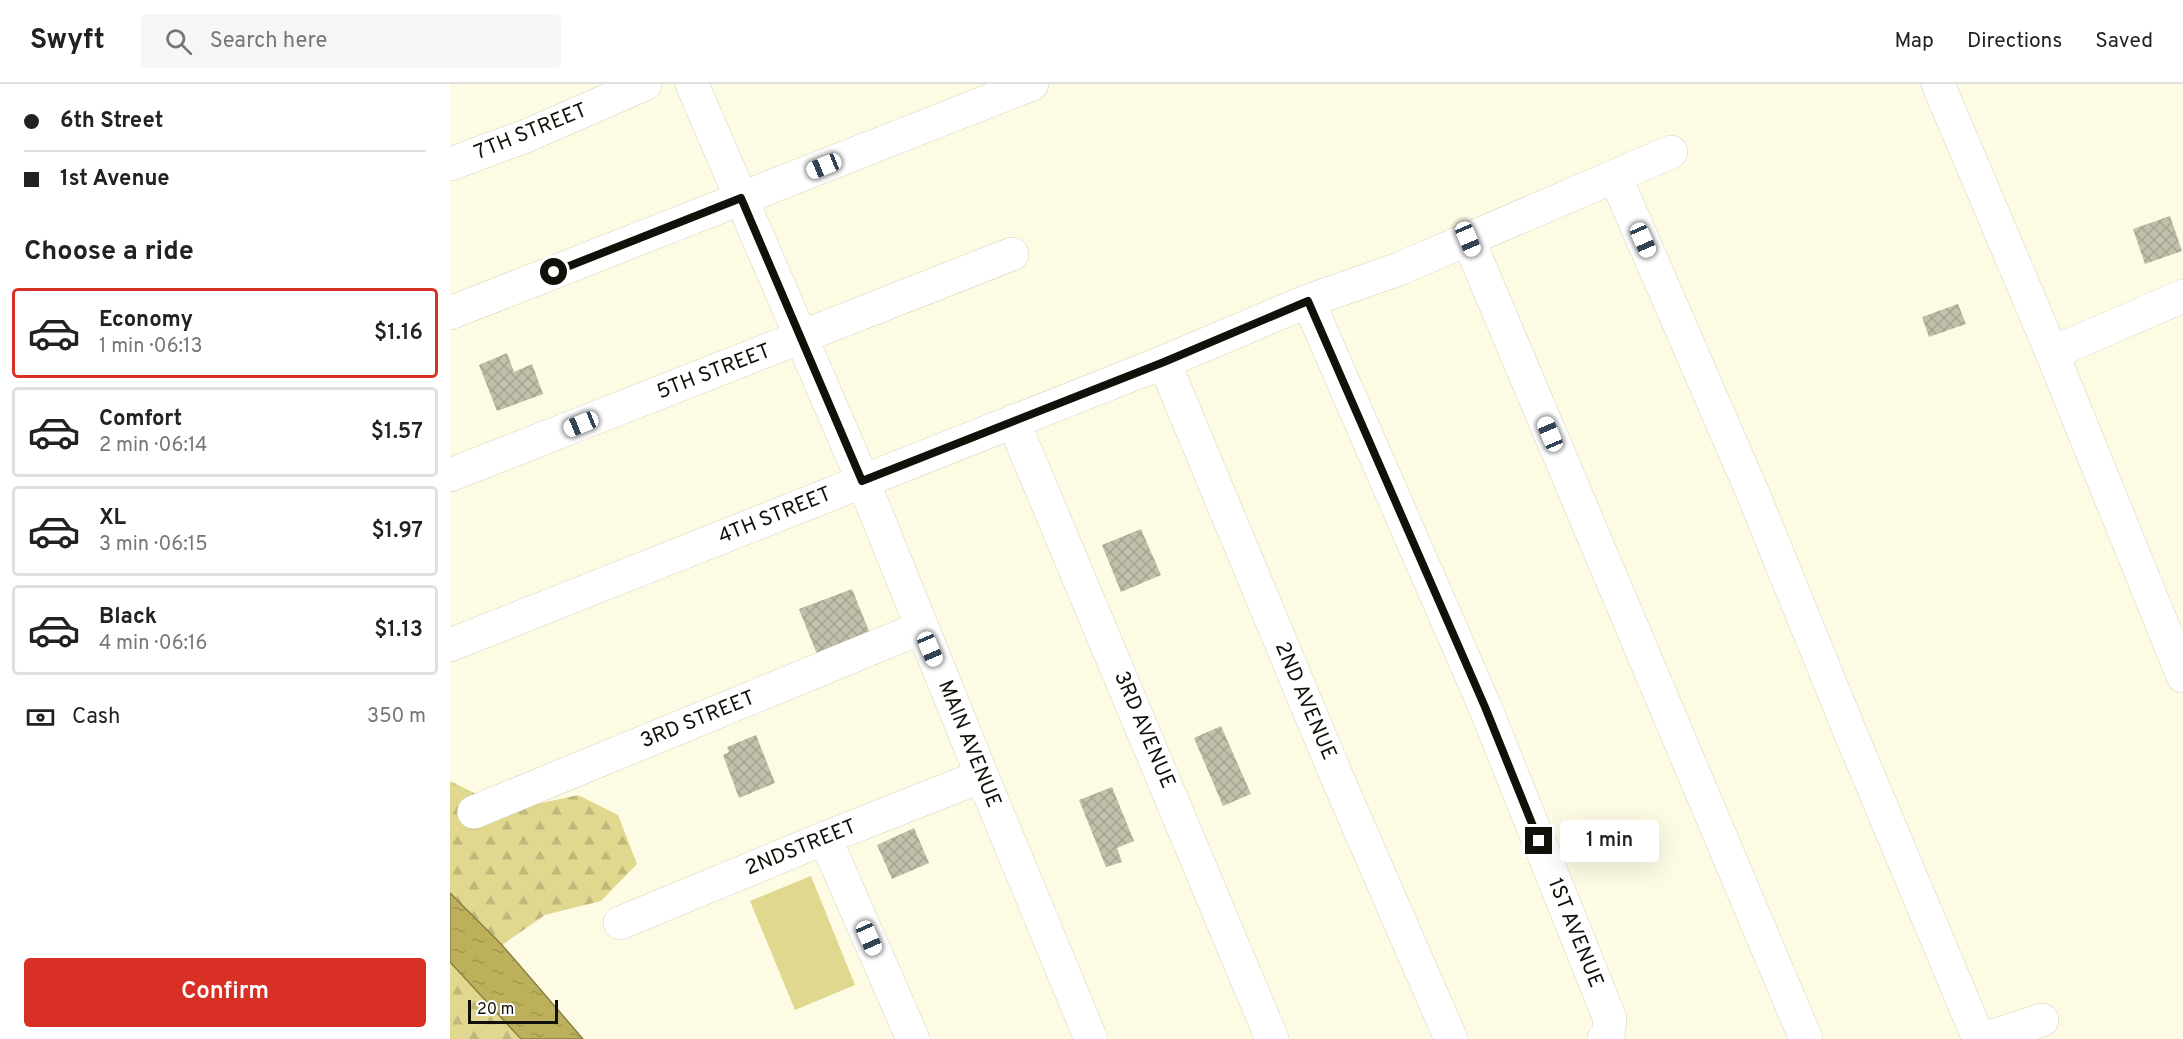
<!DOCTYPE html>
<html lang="en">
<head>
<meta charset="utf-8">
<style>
  body { margin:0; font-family:Overpass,sans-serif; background:#f6f6f6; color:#222; height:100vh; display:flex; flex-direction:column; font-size:22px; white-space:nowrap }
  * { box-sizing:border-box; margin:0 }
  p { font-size:20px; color:#767676 }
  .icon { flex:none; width:33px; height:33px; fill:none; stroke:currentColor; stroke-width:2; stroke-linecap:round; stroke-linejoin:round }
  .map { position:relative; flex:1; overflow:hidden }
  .side { display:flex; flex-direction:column; background:#fff; width:450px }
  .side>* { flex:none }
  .top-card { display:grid; align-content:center; height:132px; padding:0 24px; background:#fff }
  .scale { position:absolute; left:18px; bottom:15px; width:90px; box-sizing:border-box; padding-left:6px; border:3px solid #111009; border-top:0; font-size:16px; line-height:21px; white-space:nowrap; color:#111009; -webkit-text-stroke:4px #fff; paint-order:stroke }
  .end { position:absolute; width:27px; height:27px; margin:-14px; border:8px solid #111009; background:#fff; box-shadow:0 0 0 3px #fff }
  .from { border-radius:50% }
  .bubble { position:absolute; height:42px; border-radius:6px; background:#fff; box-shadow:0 6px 24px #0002; font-size:20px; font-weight:600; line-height:42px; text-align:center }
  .car { position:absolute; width:18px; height:36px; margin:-18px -9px; border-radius:8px; box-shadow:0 0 4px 2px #0007; background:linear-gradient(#fff 24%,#345 0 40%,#fff 0 76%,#345 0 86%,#fff 0) }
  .top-card b { display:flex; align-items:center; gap:21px; height:57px; font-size:22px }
  .top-card b+b { border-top:2px solid #e0e0e0 }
  .top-card i { width:15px; height:15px; background:#222 }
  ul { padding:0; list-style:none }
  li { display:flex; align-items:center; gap:18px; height:90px; margin:0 12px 9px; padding:0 12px; border:3px solid #e0e0e0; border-radius:6px }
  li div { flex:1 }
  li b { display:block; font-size:22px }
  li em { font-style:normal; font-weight:600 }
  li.current { border-color:#d93025 }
  li>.icon { width:54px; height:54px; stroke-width:1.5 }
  h2 { padding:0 24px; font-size:27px; line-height:72px }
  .pay { display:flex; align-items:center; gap:15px; height:66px; padding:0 24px; font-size:22px }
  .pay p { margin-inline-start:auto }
  .button { display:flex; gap:12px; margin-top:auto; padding:12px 24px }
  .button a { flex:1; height:69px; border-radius:6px; background:#d93025; color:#fff; font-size:24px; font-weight:600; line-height:69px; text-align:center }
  header { display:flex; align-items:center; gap:36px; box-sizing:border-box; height:84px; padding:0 30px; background:#fff; border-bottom:2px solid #e0e0e0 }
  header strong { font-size:28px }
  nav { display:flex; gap:33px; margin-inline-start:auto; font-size:21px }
  .search { width:420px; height:54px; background:#f6f6f6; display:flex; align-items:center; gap:15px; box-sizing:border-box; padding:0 21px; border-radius:6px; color:#767676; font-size:22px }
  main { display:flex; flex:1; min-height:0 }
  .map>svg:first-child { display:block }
  .forest { fill:url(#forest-firs) }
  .pitch { fill:#e1d88f }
  .water { fill:url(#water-ripples); stroke:#898042; stroke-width:1.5 }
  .building { fill:url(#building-cross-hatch) }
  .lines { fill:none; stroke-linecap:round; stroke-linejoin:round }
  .minor-casing { stroke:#d5d3bd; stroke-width:34 }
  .secondary-casing { stroke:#d5d3bd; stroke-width:34 }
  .minor { stroke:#fff; stroke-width:33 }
  .secondary { stroke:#fff; stroke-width:33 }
  .route { stroke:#111009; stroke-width:8 }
  .labels { text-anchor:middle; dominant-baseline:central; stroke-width:4.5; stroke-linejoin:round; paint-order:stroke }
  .street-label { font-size:21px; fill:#111009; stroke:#fff }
</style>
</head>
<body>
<header>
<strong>Swyft</strong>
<div class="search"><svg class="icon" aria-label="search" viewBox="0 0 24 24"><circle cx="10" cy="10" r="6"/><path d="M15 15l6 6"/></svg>Search here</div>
<nav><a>Map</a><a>Directions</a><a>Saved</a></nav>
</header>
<main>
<section class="side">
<div class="top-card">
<b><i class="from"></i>6th Street</b>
<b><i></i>1st Avenue</b>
</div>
<h2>Choose a ride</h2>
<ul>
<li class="current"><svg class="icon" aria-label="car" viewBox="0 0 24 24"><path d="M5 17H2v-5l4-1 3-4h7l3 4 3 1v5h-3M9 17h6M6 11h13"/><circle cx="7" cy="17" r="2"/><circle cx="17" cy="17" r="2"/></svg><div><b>Economy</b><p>1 min · 06:13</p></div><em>$1.16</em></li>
<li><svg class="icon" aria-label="car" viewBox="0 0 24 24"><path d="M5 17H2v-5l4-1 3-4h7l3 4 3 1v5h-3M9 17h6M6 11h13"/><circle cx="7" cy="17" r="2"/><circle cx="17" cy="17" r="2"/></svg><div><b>Comfort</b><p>2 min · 06:14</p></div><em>$1.57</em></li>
<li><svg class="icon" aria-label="car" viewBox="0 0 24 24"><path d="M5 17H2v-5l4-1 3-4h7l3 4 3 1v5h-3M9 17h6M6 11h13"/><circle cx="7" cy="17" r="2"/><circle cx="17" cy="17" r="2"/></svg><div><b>XL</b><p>3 min · 06:15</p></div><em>$1.97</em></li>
<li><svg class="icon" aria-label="car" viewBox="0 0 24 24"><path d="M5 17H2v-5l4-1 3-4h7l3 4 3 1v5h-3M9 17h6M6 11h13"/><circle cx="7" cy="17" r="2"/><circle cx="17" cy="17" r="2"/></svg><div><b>Black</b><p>4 min · 06:16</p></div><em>$1.13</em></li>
</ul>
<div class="pay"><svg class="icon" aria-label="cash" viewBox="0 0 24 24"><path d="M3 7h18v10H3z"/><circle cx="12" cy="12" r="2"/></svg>Cash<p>350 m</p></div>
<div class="button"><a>Confirm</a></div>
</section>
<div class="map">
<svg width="1733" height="955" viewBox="0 0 1733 955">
  <defs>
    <pattern id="forest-firs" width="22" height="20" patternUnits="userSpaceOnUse" patternTransform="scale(1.5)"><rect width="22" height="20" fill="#e1d88f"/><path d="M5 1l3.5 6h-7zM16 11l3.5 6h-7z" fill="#c0b87a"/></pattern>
    <pattern id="water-ripples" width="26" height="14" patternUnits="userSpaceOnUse" patternTransform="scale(1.5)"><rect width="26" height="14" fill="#bcb05b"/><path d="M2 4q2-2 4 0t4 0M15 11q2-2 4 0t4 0" fill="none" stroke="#a1964e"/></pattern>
    <pattern id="building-cross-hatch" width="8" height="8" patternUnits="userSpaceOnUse" patternTransform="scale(1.5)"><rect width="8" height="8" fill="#c1bea9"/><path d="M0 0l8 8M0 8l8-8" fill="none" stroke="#a5a290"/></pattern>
  </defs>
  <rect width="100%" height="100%" fill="#fefbe5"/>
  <!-- forest -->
  <path class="forest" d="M0 697 59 726 128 711 168 731 187 780 151 817 95 831 52 861 0 809Z
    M0 878 69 953V955H0Z"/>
  <!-- pitch -->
  <path class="pitch" d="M361 792 405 901 345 926 300 817Z"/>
  <!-- water -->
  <path class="water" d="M0 809 52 861 133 955H71L0 878Z"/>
  <!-- building -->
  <path class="building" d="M1720 132 1732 167 1695 180 1683 145Z
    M1508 220 1516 240 1479 253 1472 233Z
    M57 269 64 288 82 280 93 310 47 327 29 281Z
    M691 445 711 491 671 508 652 461Z
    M402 505 421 552 368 573 349 525Z
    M771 642 801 710 773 722 744 654Z
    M306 651 325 699 289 714 273 671 279 668 277 663Z
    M662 703 684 757 667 764 672 778 656 783 629 716Z
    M464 744 479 779 442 795 427 761Z"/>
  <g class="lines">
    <defs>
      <path id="minor" d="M242 0 413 397 532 692 641 955
        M0 80 76 52 195 0
        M1165 92 1304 412 1400 648 1529 955
        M1018 155 1356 955
        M858 217 1035 623 1160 935 1158 952 1154 955
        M0 229 582 0
        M1602 269 1733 212
        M714 278 886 691 1001 955
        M563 337 822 955
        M0 391 562 170
        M0 561 714 278 858 217 949 185 1221 68
        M24 728 471 544
        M375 754 463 955
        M170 839 375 754 532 692
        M1533 955 1592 936"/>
      <path id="secondary" d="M1488 0 1602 269 1733 592"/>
    </defs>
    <!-- minor casing -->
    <use href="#minor" class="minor-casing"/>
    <!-- secondary casing -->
    <use href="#secondary" class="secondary-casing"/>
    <!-- minor -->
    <use href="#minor" class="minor"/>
    <!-- secondary -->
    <use href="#secondary" class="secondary"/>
  </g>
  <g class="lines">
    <!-- route -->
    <path class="route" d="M104 188 291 114 412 397 714 278 858 217 1035 623 1089 757"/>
  </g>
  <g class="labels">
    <!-- street labels -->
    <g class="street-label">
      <text transform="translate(81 48) rotate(-22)">7TH STREET</text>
      <text transform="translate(264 288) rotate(-21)">5TH STREET</text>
      <text transform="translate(325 432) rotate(-22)">4TH STREET</text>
      <text transform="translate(855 617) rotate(67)">2ND AVENUE</text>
      <text transform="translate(248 636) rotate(-22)">3RD STREET</text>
      <text transform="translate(694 646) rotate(67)">3RD AVENUE</text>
      <text transform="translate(519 660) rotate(68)">MAIN AVENUE</text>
      <text transform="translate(351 764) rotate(-22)">2NDSTREET</text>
      <text transform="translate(1125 849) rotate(68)">1ST AVENUE</text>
    </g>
  </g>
</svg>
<div class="scale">20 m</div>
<i class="end from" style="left:104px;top:188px"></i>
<i class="end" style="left:1089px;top:757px"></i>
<div class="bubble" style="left:1110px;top:736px;width:99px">1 min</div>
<i class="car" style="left:374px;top:82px;rotate:248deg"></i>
<i class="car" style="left:1018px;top:155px;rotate:157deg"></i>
<i class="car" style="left:1193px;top:156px;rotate:156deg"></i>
<i class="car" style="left:131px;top:340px;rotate:248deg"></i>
<i class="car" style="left:1100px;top:350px;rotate:337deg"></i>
<i class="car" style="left:480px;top:565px;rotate:157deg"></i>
<i class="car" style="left:419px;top:854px;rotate:156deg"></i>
</div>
</main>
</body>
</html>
